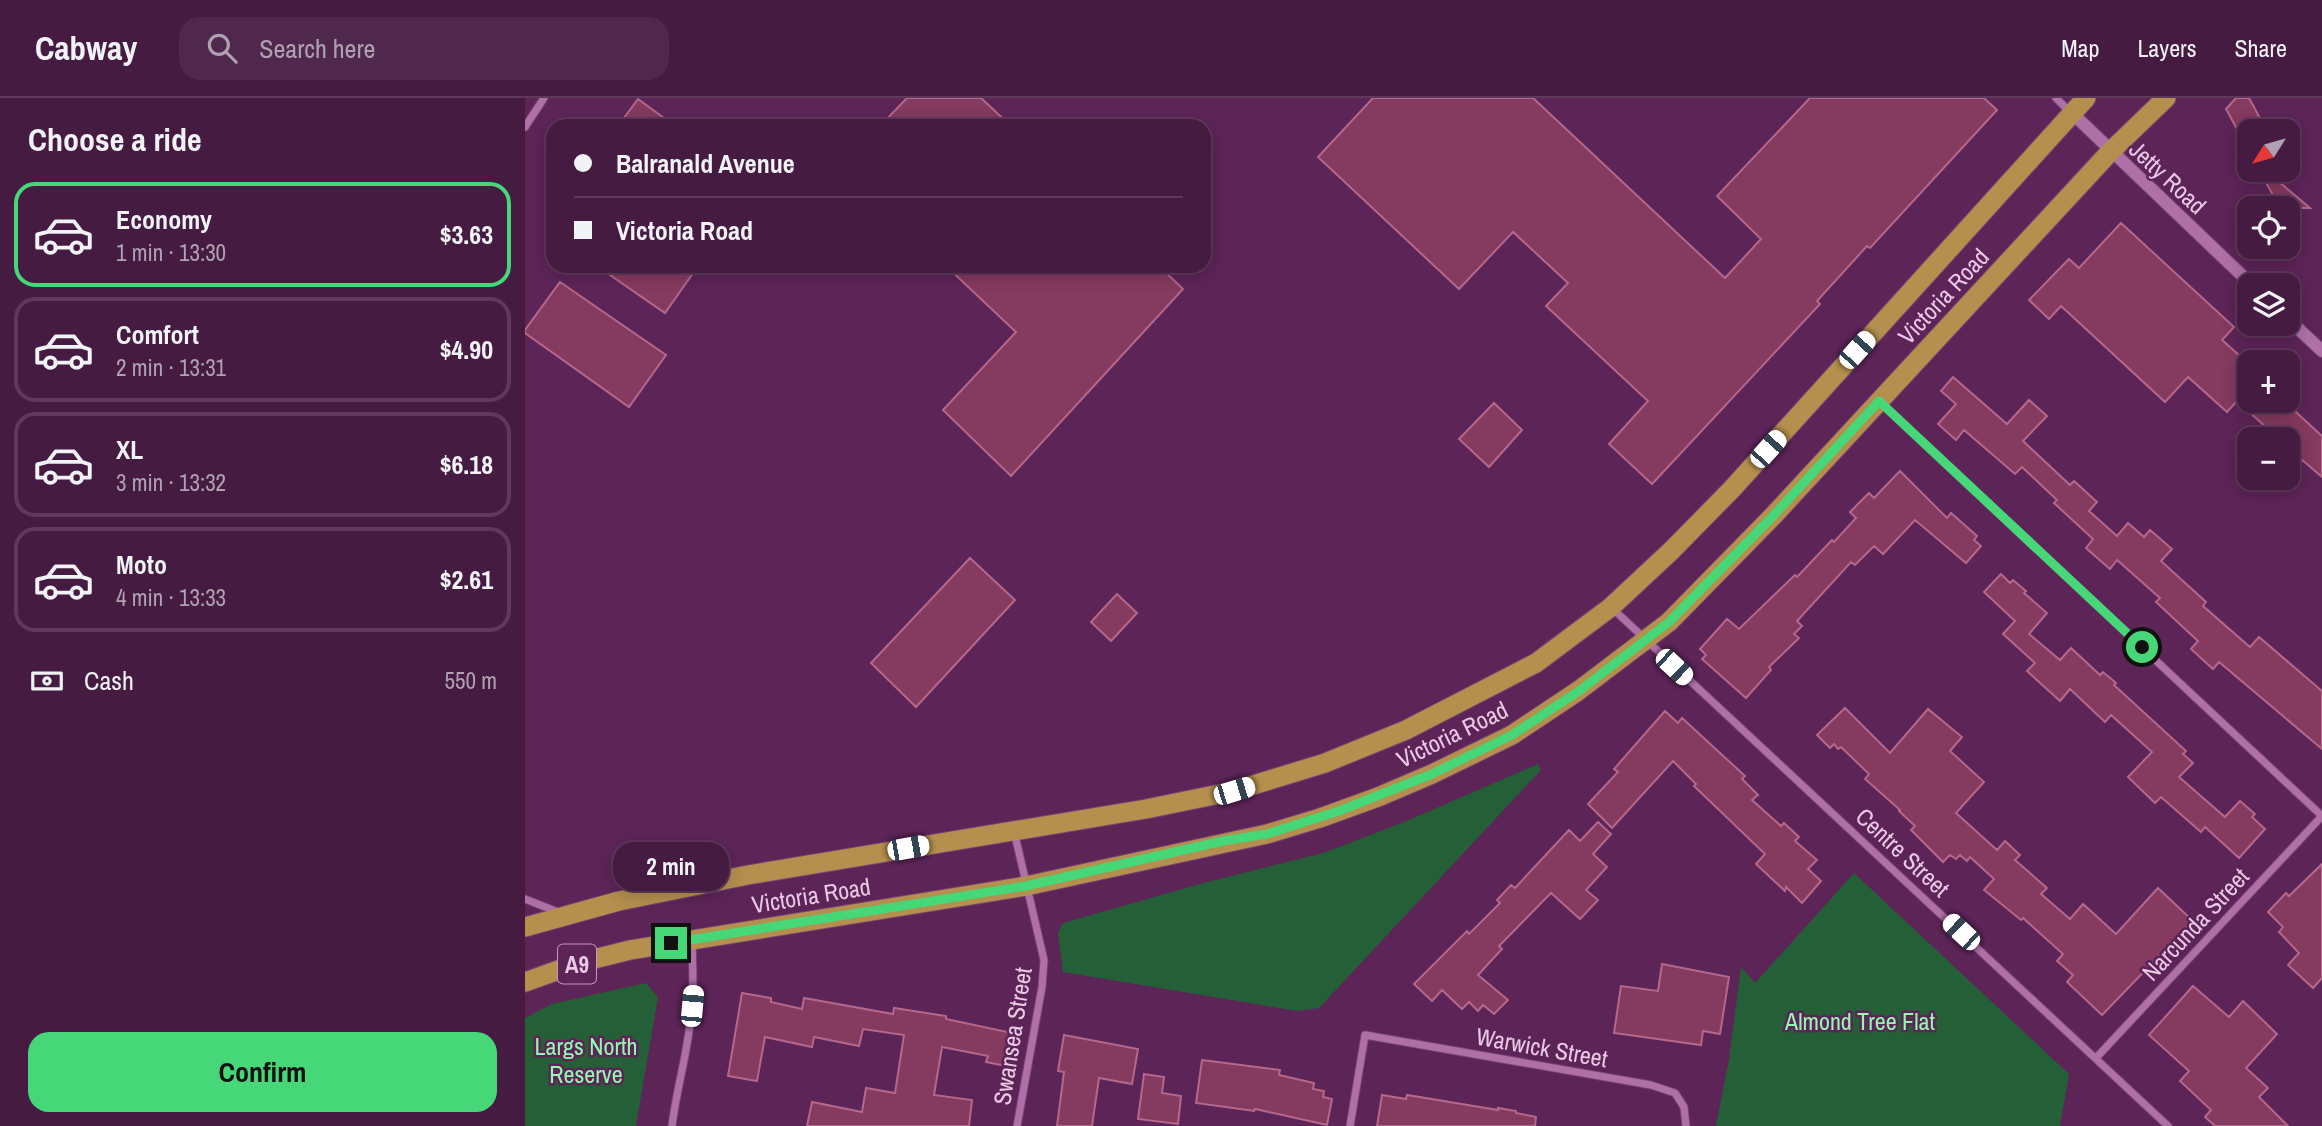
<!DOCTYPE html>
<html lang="en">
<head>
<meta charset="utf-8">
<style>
  body { margin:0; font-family:"Archivo Narrow",sans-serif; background:#50284d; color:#f1f3f6; height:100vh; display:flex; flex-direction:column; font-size:26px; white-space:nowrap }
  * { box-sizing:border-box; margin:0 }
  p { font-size:23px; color:#b0a1b2 }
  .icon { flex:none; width:38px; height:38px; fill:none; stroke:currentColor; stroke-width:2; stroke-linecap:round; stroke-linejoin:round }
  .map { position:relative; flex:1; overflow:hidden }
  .side { display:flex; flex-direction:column; background:#461b42; width:525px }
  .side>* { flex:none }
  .guide { position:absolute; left:21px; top:21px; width:665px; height:154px; border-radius:21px; box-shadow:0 4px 18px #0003,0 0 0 2px #5e395b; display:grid; align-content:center; height:154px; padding:0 28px; background:#461b42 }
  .needle { width:46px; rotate:233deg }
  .buttons { position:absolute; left:1712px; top:21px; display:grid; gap:14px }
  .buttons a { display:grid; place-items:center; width:63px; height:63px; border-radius:14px; background:#461b42; box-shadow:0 4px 18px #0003,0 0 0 2px #5e395b; font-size:35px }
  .end { position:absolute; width:32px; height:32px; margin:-16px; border:9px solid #46d779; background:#111; box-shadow:0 0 0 4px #111 }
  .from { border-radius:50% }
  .bubble { position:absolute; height:49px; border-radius:21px; background:#461b42; box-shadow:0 4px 18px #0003,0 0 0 2px #5e395b; font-size:23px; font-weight:700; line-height:49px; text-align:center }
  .car { position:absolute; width:21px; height:42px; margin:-21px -10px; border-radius:9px; box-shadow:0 0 5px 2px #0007; background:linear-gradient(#fff 24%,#345 0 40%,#fff 0 76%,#345 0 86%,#fff 0) }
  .guide b { display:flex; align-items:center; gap:24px; height:66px; font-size:26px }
  .guide b+b { border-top:2px solid #5e395b }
  .guide i { width:18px; height:18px; background:#f1f3f6 }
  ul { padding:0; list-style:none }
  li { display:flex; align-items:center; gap:21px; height:105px; margin:0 14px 10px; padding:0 14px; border:4px solid #5e395b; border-radius:21px }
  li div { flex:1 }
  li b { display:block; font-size:26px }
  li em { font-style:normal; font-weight:700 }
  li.on { border-color:#46d779 }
  li>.icon { width:63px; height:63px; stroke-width:1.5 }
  h2 { padding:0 28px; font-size:32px; line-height:84px }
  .pay { display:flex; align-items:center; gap:18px; height:77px; padding:0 28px; font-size:26px }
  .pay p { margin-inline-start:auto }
  .button { display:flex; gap:14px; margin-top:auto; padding:14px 28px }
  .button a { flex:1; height:80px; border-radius:21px; background:#46d779; color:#111; font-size:28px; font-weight:700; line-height:80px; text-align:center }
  header { display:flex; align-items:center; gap:42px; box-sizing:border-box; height:98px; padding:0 35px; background:#461b42; border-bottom:2px solid #5e395b }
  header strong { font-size:33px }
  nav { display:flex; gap:38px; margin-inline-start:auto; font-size:24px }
  .search { width:490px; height:63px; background:#50284d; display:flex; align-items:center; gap:18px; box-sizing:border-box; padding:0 24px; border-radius:21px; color:#b0a1b2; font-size:26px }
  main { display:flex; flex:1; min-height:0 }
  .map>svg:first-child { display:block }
  .green { fill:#255f37 }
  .building { fill:#853a5f; stroke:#b5678c; stroke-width:2 }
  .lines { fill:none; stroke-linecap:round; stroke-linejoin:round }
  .minor-casing { stroke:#774472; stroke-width:9 }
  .tertiary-casing { stroke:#774472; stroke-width:14 }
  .trunk-casing { stroke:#774472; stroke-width:21 }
  .minor { stroke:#af70a7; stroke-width:7 }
  .tertiary { stroke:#af70a7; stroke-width:12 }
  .trunk { stroke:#b48f4e; stroke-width:19 }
  .route { stroke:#46d779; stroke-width:9 }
  .labels { text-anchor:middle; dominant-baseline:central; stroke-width:5; stroke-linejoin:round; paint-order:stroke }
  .shield { fill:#5d2458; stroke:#c098bb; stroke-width:2 }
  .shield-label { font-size:23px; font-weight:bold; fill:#ebc9e6 }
  .street-label { font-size:24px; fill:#ebc9e6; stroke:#5d2458 }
  .park-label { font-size:24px; fill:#92f9ae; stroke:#5d2458 }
</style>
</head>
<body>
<header>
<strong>Cabway</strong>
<div class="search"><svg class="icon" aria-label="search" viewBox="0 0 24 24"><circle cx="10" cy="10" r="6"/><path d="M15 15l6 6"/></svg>Search here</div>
<nav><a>Map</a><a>Layers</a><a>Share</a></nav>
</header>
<main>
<section class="side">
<h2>Choose a ride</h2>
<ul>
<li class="on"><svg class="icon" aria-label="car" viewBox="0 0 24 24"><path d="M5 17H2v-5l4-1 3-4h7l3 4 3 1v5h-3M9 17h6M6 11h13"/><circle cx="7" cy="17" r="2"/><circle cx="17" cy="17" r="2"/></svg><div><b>Economy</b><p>1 min · 13:30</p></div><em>$3.63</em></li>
<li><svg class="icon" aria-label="car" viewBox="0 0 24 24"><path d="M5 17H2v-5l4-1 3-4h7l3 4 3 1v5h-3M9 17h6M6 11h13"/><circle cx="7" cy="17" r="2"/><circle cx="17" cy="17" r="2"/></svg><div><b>Comfort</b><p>2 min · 13:31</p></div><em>$4.90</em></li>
<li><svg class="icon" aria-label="car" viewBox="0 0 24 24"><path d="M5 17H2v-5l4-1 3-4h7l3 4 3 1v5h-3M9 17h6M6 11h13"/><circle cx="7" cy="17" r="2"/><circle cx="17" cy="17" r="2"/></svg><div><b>XL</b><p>3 min · 13:32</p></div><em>$6.18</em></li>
<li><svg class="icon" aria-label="car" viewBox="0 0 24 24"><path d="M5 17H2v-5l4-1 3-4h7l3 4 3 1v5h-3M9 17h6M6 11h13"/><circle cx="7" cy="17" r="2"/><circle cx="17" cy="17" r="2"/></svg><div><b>Moto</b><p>4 min · 13:33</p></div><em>$2.61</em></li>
</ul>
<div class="pay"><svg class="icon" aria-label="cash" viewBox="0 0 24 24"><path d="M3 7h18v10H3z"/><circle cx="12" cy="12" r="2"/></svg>Cash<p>550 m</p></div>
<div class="button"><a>Confirm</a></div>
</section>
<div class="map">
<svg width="1797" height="1028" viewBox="0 0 1797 1028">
  <rect width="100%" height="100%" fill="#5d2458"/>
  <!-- green -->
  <path class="green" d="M1013 666 1016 672 794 910 772 913 538 874 533 835 538 825 679 785 798 755 877 725Z
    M1329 775 1544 976 1535 1028H1191L1204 961 1216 869 1230 885Z
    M121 885 133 899 111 1028H0V920L27 906Z"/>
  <!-- building -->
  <path class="building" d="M382 0H456L486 28H355Z
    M848 0H1008L1200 180 1236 141 1192 98 1285 0H1459L1472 12 1345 150 1342 148 1292 203 1295 206 1127 386 1084 346 1123 303 1021 208 1043 185 988 134 934 191 793 59Z
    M1711 0H1724L1742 33H1713L1701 11Z
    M113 1 150 28H93Z
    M1734 72H1740L1785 110H1739L1749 99Z
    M1596 125 1709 229 1697 242 1724 266V303H1759L1797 338V379L1762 349V341H1754L1712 303 1702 314 1663 279 1640 304 1536 208 1524 221 1504 202 1544 161 1554 170Z
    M72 168H173L140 215Z
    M421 168H634L658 191 486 378 418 312 491 234Z
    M35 184 141 257 104 309 0 235V232Z
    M1428 279 1482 326 1504 302 1522 318 1498 343 1545 387 1549 383 1572 404 1564 413 1592 438 1603 425 1619 439 1625 432 1647 451 1636 463 1681 504 1678 508 1725 549 1734 539 1797 593V651L1694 564 1688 571 1666 551 1673 543 1631 504 1635 500 1592 462 1585 471 1561 450 1568 441 1529 405 1532 402 1497 369 1490 376 1439 332 1431 342 1413 326 1431 306 1416 293Z
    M969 305 997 332 964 369 934 341Z
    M1375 373 1422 420 1426 415 1452 438 1449 442 1456 448 1441 465 1390 422 1358 456 1349 448 1330 467 1326 464 1272 523 1277 528 1269 536 1274 540 1244 569 1246 572 1221 600 1177 561 1181 557 1175 551 1202 521 1214 531 1270 477 1272 479 1307 442 1309 444 1331 420 1325 414 1344 395 1349 400Z
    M445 460 490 502 391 609 346 565Z
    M1476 476 1485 485 1488 482 1501 493 1499 495 1522 515 1504 536 1535 562 1546 550 1575 577 1578 574 1591 585 1589 587 1661 653 1658 656 1668 665 1654 679 1700 719 1715 703 1730 716 1727 719 1740 731 1714 760 1680 729 1676 734 1636 699 1630 705 1603 679 1627 654 1586 617 1580 624 1545 591 1535 603 1502 573 1510 565 1478 536 1490 523 1459 494Z
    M592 496 612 515 586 543 566 524Z
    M1320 610 1365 655 1403 611 1437 639 1425 653 1459 684 1431 715 1472 752 1480 743 1495 757 1490 762 1522 790 1516 796 1545 821 1558 806 1591 836 1633 790 1668 823 1577 917 1542 884 1548 877 1532 863 1538 856 1498 820 1496 822 1459 792 1469 781 1445 759 1442 763 1435 757 1431 761 1425 757 1418 764 1386 732 1390 728 1374 713 1375 712 1340 681 1344 676 1316 649 1313 651 1309 646 1305 650 1292 637Z
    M1140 613 1153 625 1157 620 1220 678 1217 681 1233 697 1227 702 1256 728 1259 725 1274 739 1270 743 1292 762 1283 771 1296 783 1277 805 1261 789 1260 793 1231 766 1240 756 1169 688 1171 686 1148 663 1087 730 1063 706 1093 674 1089 671Z
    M1073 724 1086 736 1068 756 1082 769 1061 792 1073 802 1055 821 1026 795 974 848 977 851 953 877 983 902 969 916 958 907 953 913 944 904 937 911 917 892 907 903 889 886 942 833 944 836 975 805 972 802 986 787 990 790 1044 732 1055 743Z
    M1797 766V880L1788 890 1763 867 1774 855 1754 834 1758 829 1743 814 1761 795 1764 798Z
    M1137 866 1204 879 1195 936 1178 933 1176 947 1089 935 1096 888 1133 893Z
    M1668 888 1704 919 1718 903 1752 936 1721 970 1743 990 1734 999 1763 1028H1690L1680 1019 1686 1012 1655 983 1664 973 1624 937Z
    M217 895 246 900V904L277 911 279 900 368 916 369 910 421 918V921L487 935 481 968 461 964 463 958 417 949 409 997 447 1002 444 1028H282L287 1004 337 1014 341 990 370 995 379 937 338 931 334 948 289 939 287 949 240 939 232 983 203 978Z
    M539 937 613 951 607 986 574 980 567 1028H532L539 974 533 973Z
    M677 962 755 972 754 977 789 985 788 991 799 993 798 999 807 1001 802 1027 730 1011 729 1013 671 1005Z
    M619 976 639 979 637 995 656 998 653 1026 613 1021Z
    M857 997 881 1001 882 997 973 1012V1010L991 1013V1015L1011 1019 1010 1028H852Z"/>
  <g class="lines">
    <defs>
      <path id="minor" d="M1531 0 1545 14
        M0 29 19 0
        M1355 304 1377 325 1797 718 1571 960
        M1088 511 1643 1028
        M489 733 519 862 517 889 492 1028
        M0 801 33 814
        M147 1028C151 994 161 961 165 926 169 899 168 872 167 845
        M825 1028 840 937 1126 987 1150 995 1159 1009 1161 1028"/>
      <path id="tertiary" d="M1547 15 1727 187
        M1762 220 1797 253"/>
      <path id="trunk" d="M0 829 94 803 223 777 621 711 709 693 800 665 881 632 1011 565 1086 509 1146 453 1207 391 1561 0
        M0 884 53 865 105 852 501 788 742 736 795 720 853 699 907 676 987 637 1053 593 1144 524 1248 418 1585 54 1641 0"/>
    </defs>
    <!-- minor casing -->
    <use href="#minor" class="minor-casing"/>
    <!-- tertiary casing -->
    <use href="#tertiary" class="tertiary-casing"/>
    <!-- trunk casing -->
    <use href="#trunk" class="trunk-casing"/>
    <!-- minor -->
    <use href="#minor" class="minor"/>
    <!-- tertiary -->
    <use href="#tertiary" class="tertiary"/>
    <!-- trunk -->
    <use href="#trunk" class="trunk"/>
  </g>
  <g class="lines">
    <!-- route -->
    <path class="route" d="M146 845 501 788 698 743 742 736 814 713 907 676 987 637 1054 593 1144 524 1248 418 1354 303 1617 549"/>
  </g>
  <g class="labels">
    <!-- shield labels -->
    <rect class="shield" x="33" y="846.5" width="38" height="39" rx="5"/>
    <g class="shield-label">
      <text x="52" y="866">A9</text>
    </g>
    <!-- street labels -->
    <g class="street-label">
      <text transform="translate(1643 79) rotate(43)">Jetty Road</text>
      <text transform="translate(1418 198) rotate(-47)">Victoria Road</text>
      <text transform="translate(927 636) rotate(-26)">Victoria Road</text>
      <text transform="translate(1378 754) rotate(43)">Centre Street</text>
      <text transform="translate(286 797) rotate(-9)">Victoria Road</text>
      <text transform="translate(1670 826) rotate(-47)">Narcunda Street</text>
      <text transform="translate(487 938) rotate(-81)">Swansea Street</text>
      <text transform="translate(1017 949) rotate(10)">Warwick Street</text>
    </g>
    <!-- park labels -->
    <g class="park-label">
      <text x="1335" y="923">Almond Tree Flat</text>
      <text x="61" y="948">Largs North<tspan x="61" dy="28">Reserve</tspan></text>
    </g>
  </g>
</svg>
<div class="buttons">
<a><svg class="needle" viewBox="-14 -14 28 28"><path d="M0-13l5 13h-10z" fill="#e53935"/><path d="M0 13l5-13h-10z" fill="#b0a1b2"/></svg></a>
<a><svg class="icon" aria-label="locate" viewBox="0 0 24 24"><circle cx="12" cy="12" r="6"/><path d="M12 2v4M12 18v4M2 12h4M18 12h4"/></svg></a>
<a><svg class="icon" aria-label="layers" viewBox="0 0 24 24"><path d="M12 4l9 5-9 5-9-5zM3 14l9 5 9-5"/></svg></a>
<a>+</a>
<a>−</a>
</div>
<i class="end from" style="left:1617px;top:549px"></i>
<i class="end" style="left:146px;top:845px"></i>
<div class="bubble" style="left:88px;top:744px;width:116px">2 min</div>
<i class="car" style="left:1332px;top:252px;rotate:42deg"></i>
<i class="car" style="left:1243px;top:351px;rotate:42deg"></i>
<i class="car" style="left:1149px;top:569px;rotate:133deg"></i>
<i class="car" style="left:709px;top:693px;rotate:73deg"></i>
<i class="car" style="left:383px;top:750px;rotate:80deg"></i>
<i class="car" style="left:1436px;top:834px;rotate:313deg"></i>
<i class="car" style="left:167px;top:908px;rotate:5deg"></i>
<div class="guide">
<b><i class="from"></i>Balranald Avenue</b>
<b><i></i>Victoria Road</b>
</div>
</div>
</main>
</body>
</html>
